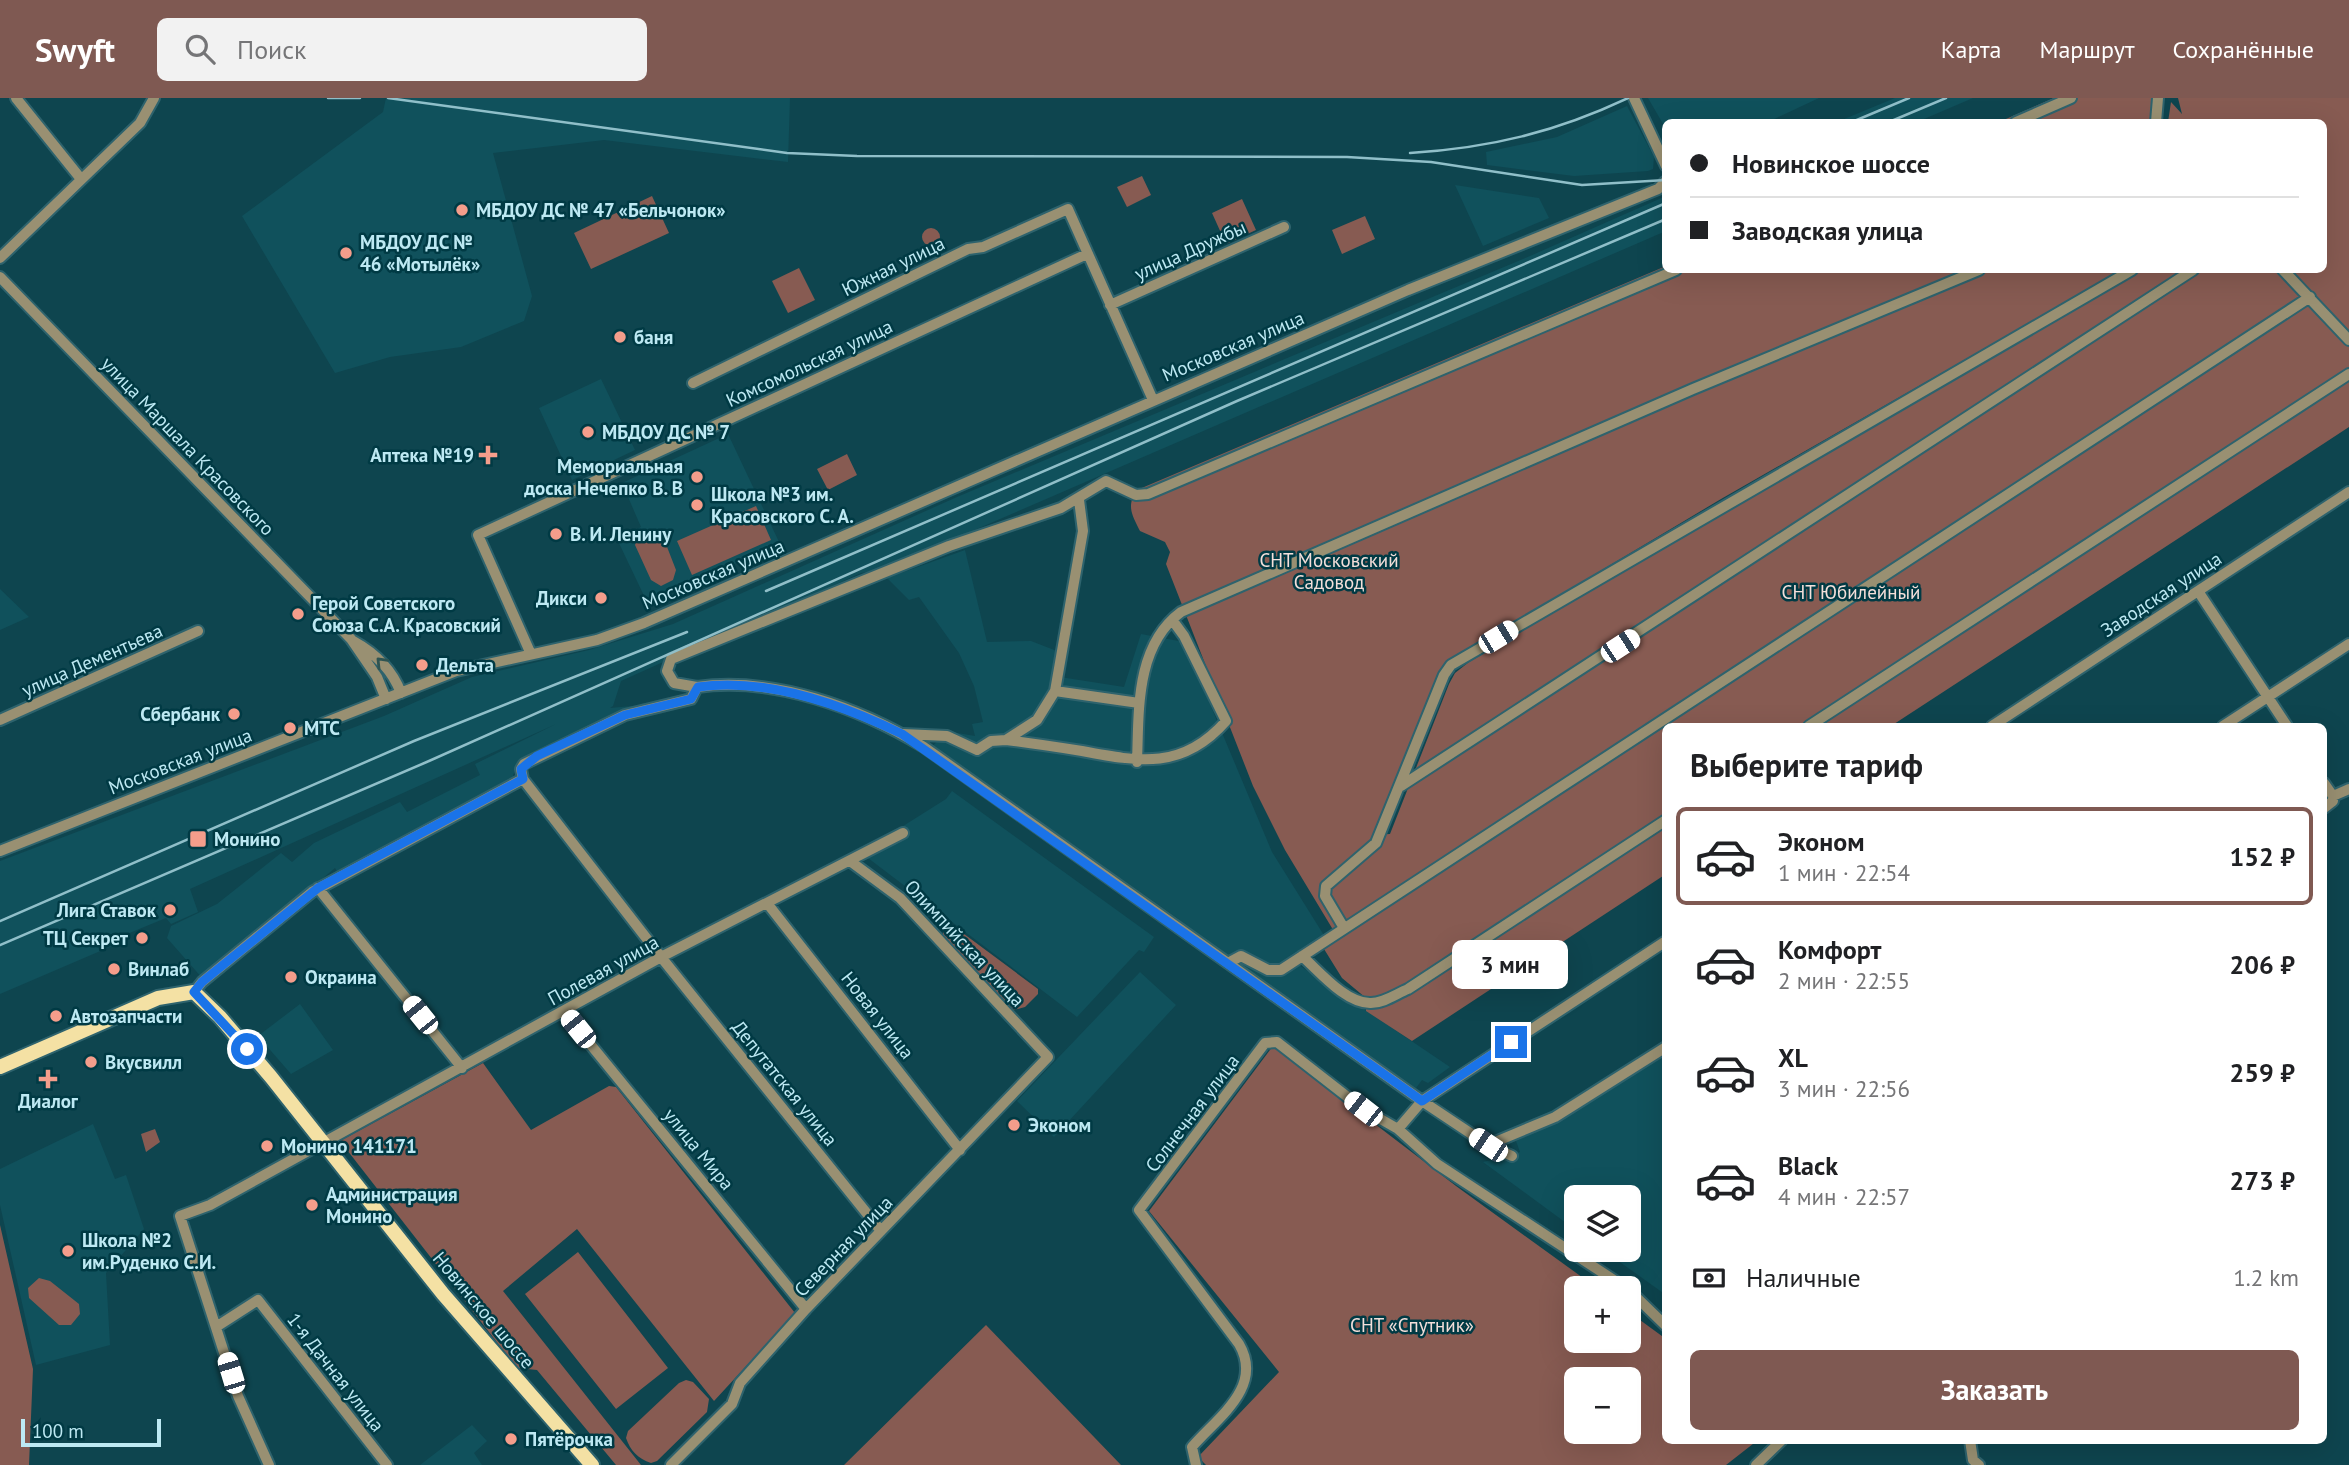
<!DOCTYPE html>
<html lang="ru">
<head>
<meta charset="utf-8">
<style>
  body { margin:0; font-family:"PT Sans",sans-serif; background:#f2f2f2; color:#202124; height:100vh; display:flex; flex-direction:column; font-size:26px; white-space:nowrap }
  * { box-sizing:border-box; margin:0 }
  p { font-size:23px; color:#757577 }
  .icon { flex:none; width:38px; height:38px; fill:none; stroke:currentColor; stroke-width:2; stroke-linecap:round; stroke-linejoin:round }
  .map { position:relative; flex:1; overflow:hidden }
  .side { position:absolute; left:1662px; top:625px; width:665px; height:721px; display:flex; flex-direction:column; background:#fff; border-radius:10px; box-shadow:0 7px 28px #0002 }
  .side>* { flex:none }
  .hud { position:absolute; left:1662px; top:21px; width:665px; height:154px; border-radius:10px; box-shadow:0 7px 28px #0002; display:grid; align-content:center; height:154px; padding:0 28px; background:#fff }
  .controls { position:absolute; left:1564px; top:1087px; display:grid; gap:14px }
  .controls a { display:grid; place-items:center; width:77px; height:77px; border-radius:10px; background:#fff; box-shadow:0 7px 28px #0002; font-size:35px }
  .scale { position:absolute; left:21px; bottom:18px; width:140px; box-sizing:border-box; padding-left:7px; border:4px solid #bde9f3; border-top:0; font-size:19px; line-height:24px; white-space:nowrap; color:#bde9f3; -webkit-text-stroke:5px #003a44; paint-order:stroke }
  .end { position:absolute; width:32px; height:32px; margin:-16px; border:9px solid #1a73e8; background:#fff; box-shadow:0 0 0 4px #fff }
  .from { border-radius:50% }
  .bubble { position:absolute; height:49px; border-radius:10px; background:#fff; box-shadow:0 7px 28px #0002; font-size:23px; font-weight:700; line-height:49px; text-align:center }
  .car { position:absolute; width:21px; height:42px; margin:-21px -10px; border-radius:9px; box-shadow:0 0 5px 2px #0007; background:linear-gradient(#fff 24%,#345 0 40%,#fff 0 76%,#345 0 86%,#fff 0) }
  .hud b { display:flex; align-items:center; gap:24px; height:66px; font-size:26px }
  .hud b+b { border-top:2px solid #e0e0e0 }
  .hud i { width:18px; height:18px; background:#202124 }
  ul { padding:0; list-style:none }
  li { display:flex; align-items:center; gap:21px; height:98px; margin:0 14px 10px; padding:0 14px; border:4px solid transparent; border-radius:10px }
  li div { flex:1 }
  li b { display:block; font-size:26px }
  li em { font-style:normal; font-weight:700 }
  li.active { border-color:#7f5952 }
  li>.icon { width:63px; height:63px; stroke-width:1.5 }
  h2 { padding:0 28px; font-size:32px; line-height:84px }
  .pay { display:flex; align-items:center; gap:18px; height:77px; padding:0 28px; font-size:26px }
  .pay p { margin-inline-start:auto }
  .button { display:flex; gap:14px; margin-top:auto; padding:14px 28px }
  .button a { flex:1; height:80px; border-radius:10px; background:#7f5952; color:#fff; font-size:28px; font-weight:700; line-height:80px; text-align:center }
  header { display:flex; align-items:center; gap:42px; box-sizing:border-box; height:98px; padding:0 35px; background:#7f5952; color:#fff }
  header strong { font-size:33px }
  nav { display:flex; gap:38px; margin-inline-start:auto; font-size:24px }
  .search { width:490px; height:63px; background:#f2f2f2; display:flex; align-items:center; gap:18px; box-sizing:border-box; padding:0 24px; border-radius:10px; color:#757577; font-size:26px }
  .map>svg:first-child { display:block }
  .built { fill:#10515c }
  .green { fill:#875b52; fill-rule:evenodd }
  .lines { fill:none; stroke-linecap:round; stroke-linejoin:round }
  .minor-casing { stroke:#2e636d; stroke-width:14 }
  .major-casing { stroke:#2e636d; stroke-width:18 }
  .minor { stroke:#999072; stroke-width:10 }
  .major { stroke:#f4e1a4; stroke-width:14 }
  .rail { stroke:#90bfc9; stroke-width:2.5 }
  .oneway { stroke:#2e5452 }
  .route { stroke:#1a73e8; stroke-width:9 }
  .poi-dot { fill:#f49d8b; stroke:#003a44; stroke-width:2.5 }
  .labels { text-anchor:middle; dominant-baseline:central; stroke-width:5; stroke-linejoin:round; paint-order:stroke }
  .poi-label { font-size:19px; font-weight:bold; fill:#bde9f3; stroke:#003a44; text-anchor:start }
  .street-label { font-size:19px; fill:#bde9f3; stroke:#003a44 }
  .park-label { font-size:19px; fill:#f4dfda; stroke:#003a44 }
</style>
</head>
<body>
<header>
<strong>Swyft</strong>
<div class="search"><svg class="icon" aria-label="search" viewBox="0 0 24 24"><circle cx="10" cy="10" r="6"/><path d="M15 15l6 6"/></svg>Поиск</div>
<nav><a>Карта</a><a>Маршрут</a><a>Сохранённые</a></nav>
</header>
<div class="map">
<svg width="2349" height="1367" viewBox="0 0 2349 1367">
  <rect width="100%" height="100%" fill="#0e454f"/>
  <!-- built -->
  <path class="built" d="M386 0H790L788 64 604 42 493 55 532 198 524 223 461 249 390 259 335 275 242 118 383 14Z
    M1648 0H1819L1768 24H1666V31Z
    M1895 0H1973L1917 24H1837Z
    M1627 8 1654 59 1653 71 1648 73 1574 78 1487 67 1486 54 1557 39Z
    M1455 87 1539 100 1549 120 1483 148Z
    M1666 98V133L882 472 861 475 621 583 613 608 610 610 643 607 576 634 520 665 513 677 514 685 338 775 335 770 203 881 167 840 171 828 217 806 281 755 292 764 314 745 400 704 407 714 480 677 475 666 556 626 190 791 198 814 171 826 166 820 110 843 112 848 0 896V763L384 618 472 579 589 552 673 526 957 399 1530 158Z
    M601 281 635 352 572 382 539 310Z
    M728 336 780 446 647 504 617 441 641 429 622 385Z
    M965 452 987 544 1031 543 1062 555 1060 579 1124 589 1141 536 1184 544 1272 754 1325 839 1290 861 1450 969 1428 985 1422 982 1416 990 1234 866 1177 820 933 648 946 633 975 638 972 626 983 624 974 588 959 555 919 499 909 502 887 480Z
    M0 491 29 519 0 532Z
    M952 693 1154 839 1144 854 1139 852 1077 919 868 760 904 740 900 730 946 701Z
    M1140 874 1176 907 1054 1039 1017 1003Z
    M300 906 333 952 291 976 258 938Z
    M1666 953V1197L1603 1152H1629V1099H1577V1133L1483 1064 1520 1054 1516 1043 1544 1029Z
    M93 1026 115 1081 126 1077 144 1131 106 1175 110 1247 36 1267 0 1107V1071Z
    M472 1327 487 1343 474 1355 482 1367H420Z"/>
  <!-- green -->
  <path class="green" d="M2054 0H2157L2151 24H1999Z
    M2178 0H2349V329L1891 628H1666V776L1412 943 1366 913V900L1342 880 1324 851 1338 840 1285 752 1253 688 1166 466 1170 454 1165 444 1140 433C1132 417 1126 408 1137 392L1666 168V172H2122L1721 401 1448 564 1438 575 1398 683 1373 737 1390 736 1449 586 1455 575 1469 564 2139 172H2324V24H2168L2171 4 2182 16Z
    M1142 78 1151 97 1127 109 1117 89Z
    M652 98 669 135 591 171 574 135Z
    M1242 101 1256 132 1226 146 1212 115Z
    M1365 118 1375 141 1342 156 1332 132Z
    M922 139a9 9 0 1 1 18 0a9 9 0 1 1-18 0Z
    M799 170 815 202 788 215 772 183Z
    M847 356 857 377 828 392 817 371Z
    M756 408 771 442 692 477 677 443Z
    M650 431 662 436 676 472 673 482 661 488 651 482 635 447 638 438Z
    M950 829 956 830 1038 891V896L1025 909 1014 912 943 838V835Z
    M1273 948 1456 1088 1597 1190H1577V1242H1629V1214L1666 1241V1342H1758L1726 1367H1206L1198 1359 1279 1274 1149 1113ZM1577 1281H1629V1334H1577Z
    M483 965 531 1032 609 988 616 989 795 1215 714 1303 577 1131 503 1193 641 1367H616L537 1272 517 1270 340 1043Z
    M155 1031 160 1044 146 1054 141 1036Z
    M0 1127 33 1271 29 1367H0Z
    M578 1154 668 1270 616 1311 525 1196Z
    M39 1180 50 1183 79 1206 80 1216 71 1227H59L29 1200 28 1190Z
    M986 1227 1121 1367H844Z
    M686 1282 693 1284 709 1301 707 1314 657 1363 651 1365C638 1361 630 1352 626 1340L628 1333 679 1285Z"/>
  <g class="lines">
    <defs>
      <path id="minor" d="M16 0 81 81
        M1634 0 1666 68
        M2016 24 2071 0
        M2156 24 2158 0
        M0 160 140 25 154 0
        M2283 172 2349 242
        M0 179 351 541 377 579 386 601
        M1110 207 1284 129
        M693 285 968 151 983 149 1068 111 1153 302
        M2198 493 2287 628
        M353 543C375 555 392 571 401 595
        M530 554 478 437 1087 156
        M697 589 674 585 667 573 671 561 949 448 1061 410 1106 383 1136 397 1148 396 1676 172
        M1055 593 1139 605
        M0 622 198 533
        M1809 628 2349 276
        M1992 628 2349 394
        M2223 628 2349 546
        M903 636 947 638 977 652 991 643 1006 642C1031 645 1057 649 1082 653 1140 664 1183 672 1226 623L1184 538 1173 523
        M1006 642 1037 622 1055 593 1083 433 1079 402
        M1137 664C1139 613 1135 548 1181 514L1693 291 1979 172
        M2324 685 2333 698
        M1401 688 2193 172
        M2324 710 2333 703V698L2349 691
        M0 753 456 573 597 542 644 525 1408 192 1658 91 1666 83
        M318 790 462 970
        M767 805 960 1052
        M1344 830 1325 798 1326 788 1376 745 1444 577 1451 567 2132 172
        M1302 858C1319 873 1346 906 1371 905 1384 905 1396 896 1408 891L1666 722
        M1228 865 1241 858 1268 872H1281L2310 199
        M194 894 202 884 312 794 523 681
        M564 914 806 1211
        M1398 1031 1422 1003 1666 843
        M1488 1047 1555 1019 1666 949
        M881 1133 661 859 523 681 521 671 524 666 625 617 691 601 697 589C773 578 860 610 924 649L1422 1003 1488 1047 1512 1058
        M1629 1192 1666 1228
        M216 1229 258 1202 387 1367
        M1970 1342 1973 1362 1979 1367
        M269 1367 238 1298 180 1118 210 1107 661 859 903 735
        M671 1367 732 1306 740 1285 806 1211 1048 959 900 800 850 763
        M1196 1367 1192 1349C1218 1319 1264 1289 1239 1246L1139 1112 1265 945 1277 944 1363 1011 1398 1031 1437 1066 1626 1190
        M1756 1367 1782 1342"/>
      <path id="major" d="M0 969 158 900 194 894 220 919 271 979 443 1196 592 1367"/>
    </defs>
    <!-- minor casing -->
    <use href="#minor" class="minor-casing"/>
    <!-- major casing -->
    <use href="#major" class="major-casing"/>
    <!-- minor -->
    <use href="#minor" class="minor"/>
    <!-- major -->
    <use href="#major" class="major"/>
    <!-- rail -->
    <path class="rail" d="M328 0H360
      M388 0 787 55 857 58 1347 59 1431 64 1582 87 1666 82
      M1852 24 1909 0
      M1889 24 1946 0
      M1410 55C1490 50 1556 34 1628 0
      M766 493 1666 105
      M0 823 414 643 687 534
      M0 847 429 663 1237 303 1666 121"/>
  </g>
  <!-- one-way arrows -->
  <defs><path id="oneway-chevron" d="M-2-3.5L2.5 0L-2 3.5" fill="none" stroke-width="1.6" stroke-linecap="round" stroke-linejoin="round" transform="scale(1.75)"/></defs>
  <use class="oneway" href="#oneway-chevron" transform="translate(381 564) rotate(-134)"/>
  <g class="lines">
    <!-- route -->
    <path class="route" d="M247 951 194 894 202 884 318 790 523 681 521 671 537 658 625 617 691 601 698 589C767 579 841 606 902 636L1422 1003 1511 944"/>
  </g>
  <!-- markers -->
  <g class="poi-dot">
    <circle cx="462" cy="112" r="7"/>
    <circle cx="346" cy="155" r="7"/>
    <circle cx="620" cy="239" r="7"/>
    <circle cx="588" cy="334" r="7"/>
    <path d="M484.5 346.5h7v7h7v7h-7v7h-7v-7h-7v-7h7z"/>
    <circle cx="697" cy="379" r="7"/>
    <circle cx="697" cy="407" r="7"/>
    <circle cx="556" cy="436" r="7"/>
    <circle cx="601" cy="500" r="7"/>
    <circle cx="298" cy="516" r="7"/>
    <circle cx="422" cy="567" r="7"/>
    <circle cx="234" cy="616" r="7"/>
    <circle cx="290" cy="630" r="7"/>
    <rect x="189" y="732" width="18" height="18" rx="3.5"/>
    <circle cx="170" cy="812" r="7"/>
    <circle cx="142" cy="840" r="7"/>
    <circle cx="114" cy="871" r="7"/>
    <circle cx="291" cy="879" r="7"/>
    <circle cx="56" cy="918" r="7"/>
    <circle cx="91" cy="964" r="7"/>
    <path d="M44.5 970.5h7v7h7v7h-7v7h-7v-7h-7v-7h7z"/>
    <circle cx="1014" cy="1027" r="7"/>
    <circle cx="267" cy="1048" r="7"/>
    <circle cx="312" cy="1107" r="7"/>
    <circle cx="68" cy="1153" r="7"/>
    <circle cx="511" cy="1341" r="7"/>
  </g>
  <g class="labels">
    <!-- poi labels -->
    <g class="poi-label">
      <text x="476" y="112">МБДОУ ДС № 47 «Бельчонок»</text>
      <text x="360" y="144">МБДОУ ДC №<tspan x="360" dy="22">46 «Мотылёк»</tspan></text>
      <text x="634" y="239">баня</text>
      <text x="602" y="334">МБДОУ ДС № 7</text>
      <text x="474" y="357" text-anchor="end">Аптека №19</text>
      <text x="683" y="368" text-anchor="end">Мемориальная<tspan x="683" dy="22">доска Нечепко В. В</tspan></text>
      <text x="711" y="396">Школа №3 им.<tspan x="711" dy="22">Красовского С. А.</tspan></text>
      <text x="570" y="436">В. И. Ленину</text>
      <text x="587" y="500" text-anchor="end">Дикси</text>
      <text x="312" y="505">Герой Советского<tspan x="312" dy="22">Союза С.А. Красовский</tspan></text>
      <text x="436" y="567">Дельта</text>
      <text x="220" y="616" text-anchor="end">Сбербанк</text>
      <text x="304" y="630">МТС</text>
      <text x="214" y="741">Монино</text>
      <text x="156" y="812" text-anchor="end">Лига Ставок</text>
      <text x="128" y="840" text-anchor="end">ТЦ Секрет</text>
      <text x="128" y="871">Винлаб</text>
      <text x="305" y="879">Окраина</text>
      <text x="70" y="918">Автозапчасти</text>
      <text x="105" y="964">Вкусвилл</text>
      <text x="48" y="1003" text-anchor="middle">Диалог</text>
      <text x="1028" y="1027">Эконом</text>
      <text x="281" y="1048">Монино 141171</text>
      <text x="326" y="1096">Администрация<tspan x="326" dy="22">Монино</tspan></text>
      <text x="82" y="1142">Школа №2<tspan x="82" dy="22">им.Руденко С.И.</tspan></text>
      <text x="525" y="1341">Пятёрочка</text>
    </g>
    <!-- street labels -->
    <g class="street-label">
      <text transform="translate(1190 152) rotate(-24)">улица Дружбы</text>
      <text transform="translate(893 168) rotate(-26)">Южная улица</text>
      <text transform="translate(1233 248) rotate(-23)">Московская улица</text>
      <text transform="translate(809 265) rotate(-25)">Комсомольская улица</text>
      <text transform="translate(188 348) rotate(46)">улица Маршала Красовского</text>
      <text transform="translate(713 476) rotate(-23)">Московская улица</text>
      <text transform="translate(2161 496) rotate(-33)">Заводская улица</text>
      <text transform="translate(92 562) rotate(-24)">улица Дементьева</text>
      <text transform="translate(180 663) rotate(-21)">Московская улица</text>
      <text transform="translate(965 845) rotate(47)">Олимпийская улица</text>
      <text transform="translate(603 872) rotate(-29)">Полевая улица</text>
      <text transform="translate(878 917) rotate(52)">Новая улица</text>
      <text transform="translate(785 985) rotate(51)">Депутатская улица</text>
      <text transform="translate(1192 1015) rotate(-53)">Солнечная улица</text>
      <text transform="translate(699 1051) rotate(51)">улица Мира</text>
      <text transform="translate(843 1148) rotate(-46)">Северная улица</text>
      <text transform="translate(484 1212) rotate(50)">Новинское шоссе</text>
      <text transform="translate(336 1274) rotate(52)">1-я Дачная улица</text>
    </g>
    <!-- park labels -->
    <g class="park-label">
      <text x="1329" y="462">СНТ Московский<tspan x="1329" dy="22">Садовод</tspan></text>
      <text x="1851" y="494">СНТ Юбилейный</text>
      <text x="1412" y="1227">СНТ «Спутник»</text>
    </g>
  </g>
</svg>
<div class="controls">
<a><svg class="icon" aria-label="layers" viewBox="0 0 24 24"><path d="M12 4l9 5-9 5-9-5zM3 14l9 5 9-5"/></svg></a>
<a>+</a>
<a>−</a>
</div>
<div class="scale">100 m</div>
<i class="end from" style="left:247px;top:951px"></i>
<i class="end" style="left:1511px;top:944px"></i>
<div class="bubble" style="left:1452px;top:842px;width:116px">3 мин</div>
<i class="car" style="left:1498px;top:539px;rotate:59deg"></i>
<i class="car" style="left:1620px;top:548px;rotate:57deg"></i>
<i class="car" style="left:420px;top:917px;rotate:321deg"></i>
<i class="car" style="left:578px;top:931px;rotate:321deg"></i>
<i class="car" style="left:1363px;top:1011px;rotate:308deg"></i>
<i class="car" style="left:1488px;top:1047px;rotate:304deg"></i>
<i class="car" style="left:231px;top:1275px;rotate:343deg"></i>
<div class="hud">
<b><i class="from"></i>Новинское шоссе</b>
<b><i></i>Заводская улица</b>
</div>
<section class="side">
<h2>Выберите тариф</h2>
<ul>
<li class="active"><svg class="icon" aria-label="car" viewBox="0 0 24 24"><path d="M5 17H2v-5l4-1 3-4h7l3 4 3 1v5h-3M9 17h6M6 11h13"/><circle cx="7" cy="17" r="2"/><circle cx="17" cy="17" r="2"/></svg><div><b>Эконом</b><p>1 мин · 22:54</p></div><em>152 ₽</em></li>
<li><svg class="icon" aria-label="car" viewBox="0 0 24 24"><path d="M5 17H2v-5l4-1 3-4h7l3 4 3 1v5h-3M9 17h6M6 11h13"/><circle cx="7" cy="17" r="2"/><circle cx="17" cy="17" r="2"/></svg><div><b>Комфорт</b><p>2 мин · 22:55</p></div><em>206 ₽</em></li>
<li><svg class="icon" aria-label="car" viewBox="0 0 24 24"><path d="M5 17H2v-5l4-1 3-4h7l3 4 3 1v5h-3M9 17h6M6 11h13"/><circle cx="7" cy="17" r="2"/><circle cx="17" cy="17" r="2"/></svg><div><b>XL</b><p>3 мин · 22:56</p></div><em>259 ₽</em></li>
<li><svg class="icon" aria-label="car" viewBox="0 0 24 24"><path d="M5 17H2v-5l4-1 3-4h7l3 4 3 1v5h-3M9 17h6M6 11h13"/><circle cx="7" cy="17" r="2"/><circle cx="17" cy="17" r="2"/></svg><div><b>Black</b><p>4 мин · 22:57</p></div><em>273 ₽</em></li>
</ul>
<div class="pay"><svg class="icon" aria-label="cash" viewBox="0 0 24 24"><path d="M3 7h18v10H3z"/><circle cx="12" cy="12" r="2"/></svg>Наличные<p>1.2 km</p></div>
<div class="button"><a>Заказать</a></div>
</section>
</div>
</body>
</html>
